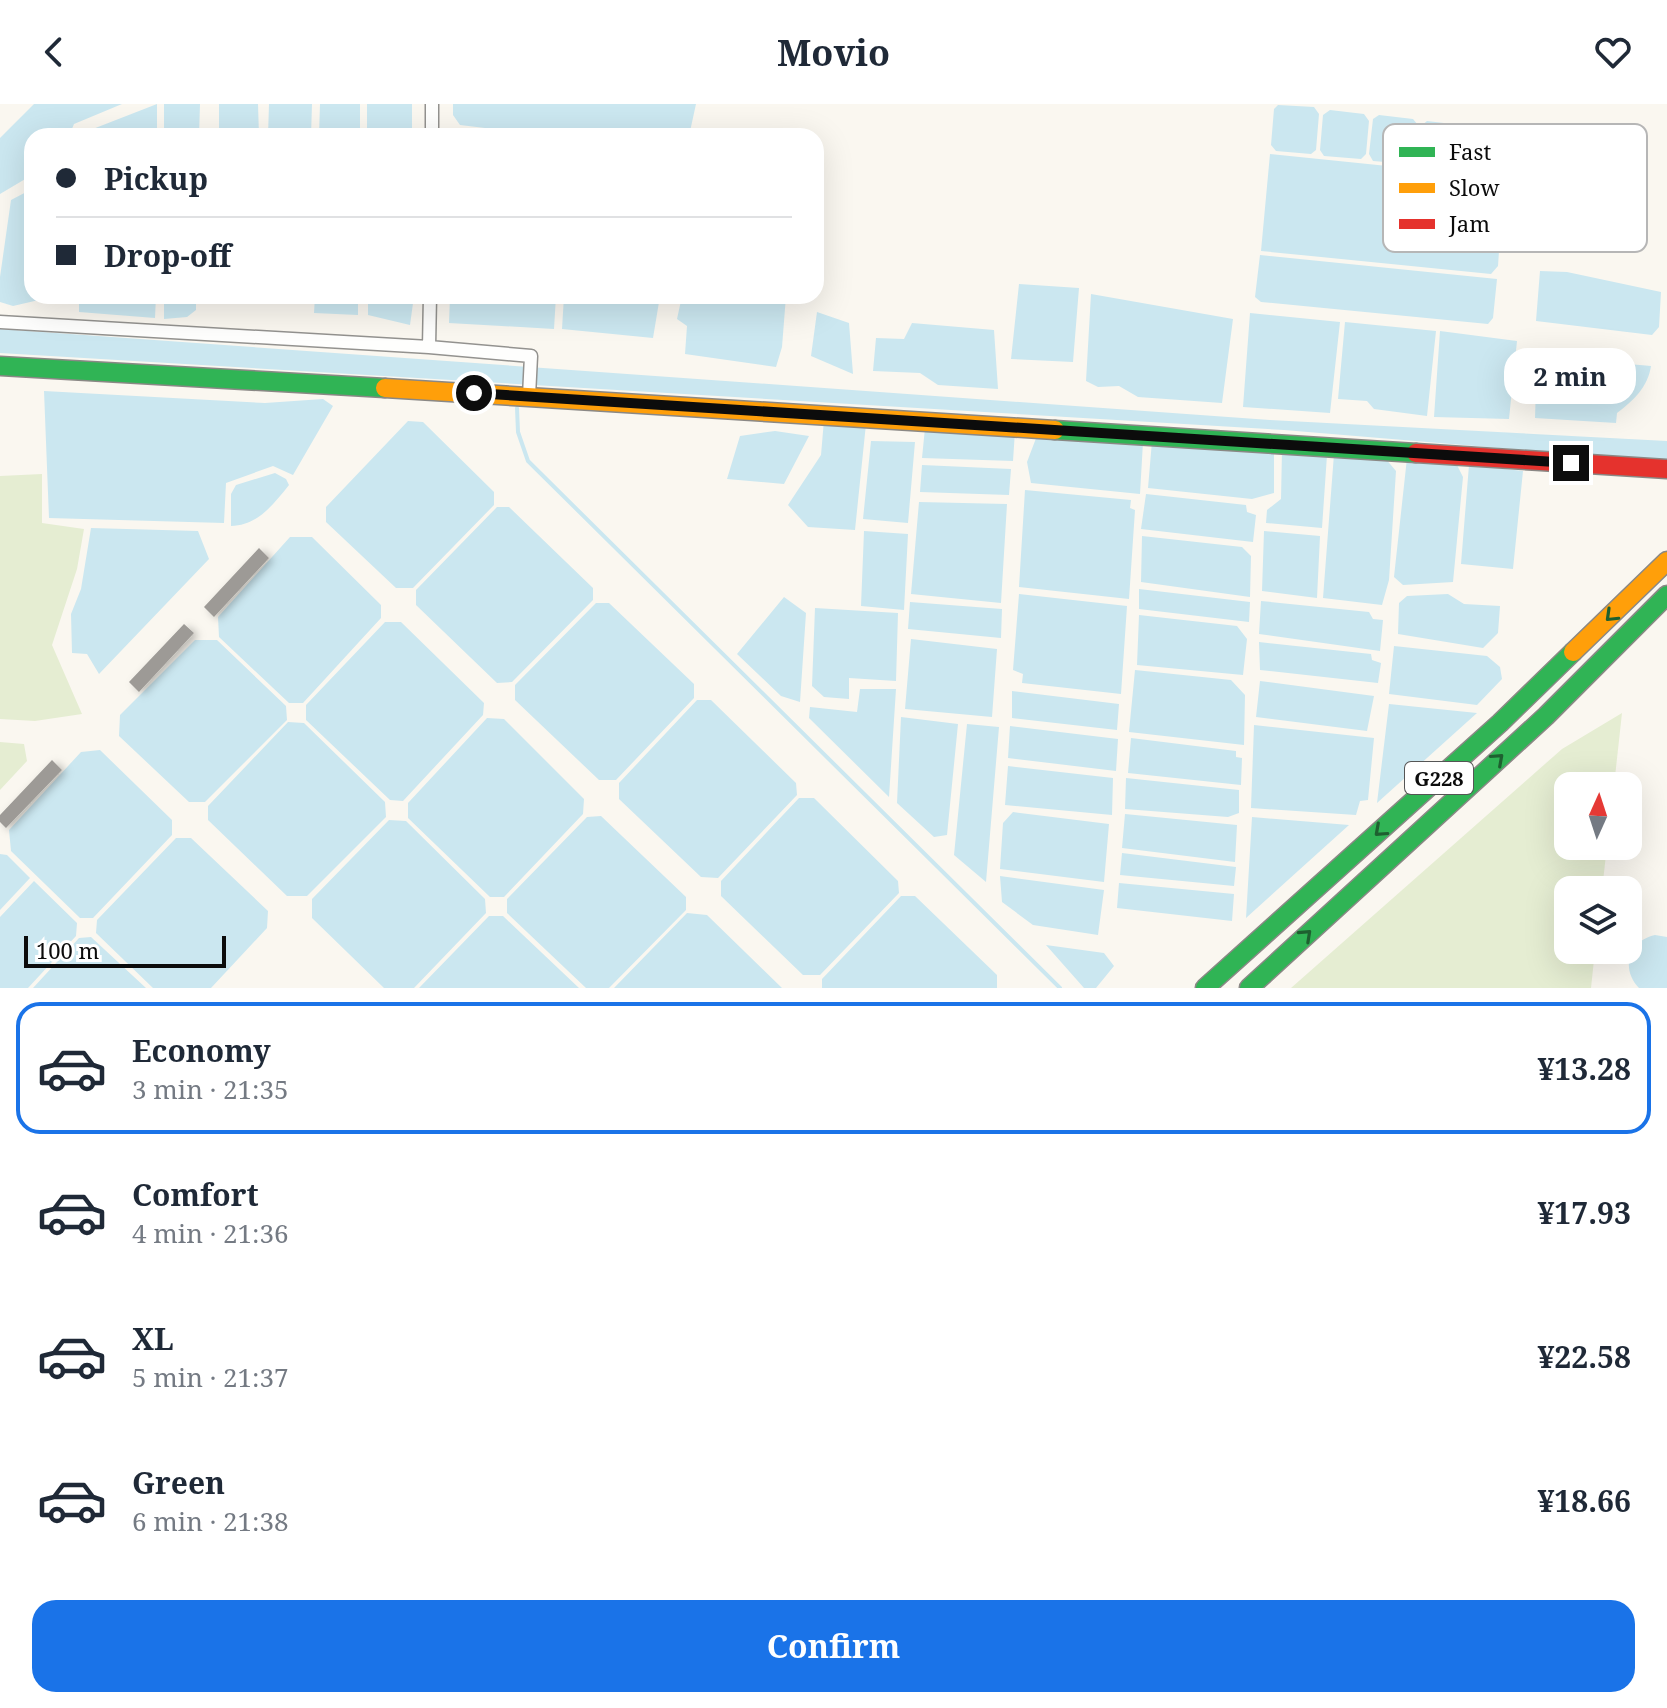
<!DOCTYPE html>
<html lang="en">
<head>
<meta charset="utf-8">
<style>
  body { margin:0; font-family:"Noto Serif",serif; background:#f6f6f7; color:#1f2937; height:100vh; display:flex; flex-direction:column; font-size:30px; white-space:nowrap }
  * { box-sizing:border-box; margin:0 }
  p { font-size:26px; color:#747a83 }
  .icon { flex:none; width:44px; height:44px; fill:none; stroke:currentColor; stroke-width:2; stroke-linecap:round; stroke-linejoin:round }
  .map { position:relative; height:884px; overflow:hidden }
  .details { display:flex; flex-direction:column; background:#fff; flex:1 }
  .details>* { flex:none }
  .guide { position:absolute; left:24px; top:24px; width:800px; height:176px; border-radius:24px; box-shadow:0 8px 32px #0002; display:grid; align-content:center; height:176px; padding:0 32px; background:#fff }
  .needle { width:52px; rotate:3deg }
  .tools { position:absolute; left:1554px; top:668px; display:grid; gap:16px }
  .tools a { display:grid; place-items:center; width:88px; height:88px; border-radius:16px; background:#fff; box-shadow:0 8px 32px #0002; font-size:40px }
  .scale { position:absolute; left:24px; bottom:20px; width:202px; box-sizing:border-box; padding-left:8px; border:4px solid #0c0c0c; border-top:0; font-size:22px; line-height:28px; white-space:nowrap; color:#0c0c0c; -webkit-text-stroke:6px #fff; paint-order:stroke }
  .end { position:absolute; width:36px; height:36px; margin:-18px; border:10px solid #0c0c0c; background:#fff; box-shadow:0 0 0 4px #fff }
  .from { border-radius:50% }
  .bubble { position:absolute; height:56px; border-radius:24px; background:#fff; box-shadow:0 8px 32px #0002; font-size:26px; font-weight:700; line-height:56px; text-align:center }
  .guide b { display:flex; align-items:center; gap:28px; height:76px; font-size:30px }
  .guide b+b { border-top:2px solid #e0e1e3 }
  .guide i { width:20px; height:20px; background:#1f2937 }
  ul { padding:14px 0 0; list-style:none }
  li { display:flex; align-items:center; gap:24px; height:132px; margin:0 16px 12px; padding:0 16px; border:4px solid transparent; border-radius:24px }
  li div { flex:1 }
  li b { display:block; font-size:30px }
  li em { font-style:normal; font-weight:700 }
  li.active { border-color:#1a73e8 }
  li>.icon { width:72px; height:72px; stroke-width:1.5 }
  .action { display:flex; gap:16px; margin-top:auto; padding:16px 32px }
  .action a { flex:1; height:92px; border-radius:24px; background:#1a73e8; color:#fff; font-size:32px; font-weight:700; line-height:92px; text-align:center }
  header { display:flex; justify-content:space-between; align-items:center; height:104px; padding:0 32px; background:#fff; font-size:36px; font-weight:700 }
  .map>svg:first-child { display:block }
  .green { fill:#e5edd2 }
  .water { fill:#cbe7f0 }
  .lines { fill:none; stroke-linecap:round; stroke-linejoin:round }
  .stream { stroke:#cbe7f0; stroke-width:4 }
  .building { fill:#9d9a96; filter:url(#shadow) }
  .street-casing { stroke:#93928f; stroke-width:15 }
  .fast-casing { stroke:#8a8885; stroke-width:21 }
  .slow-casing { stroke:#8a8885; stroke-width:21 }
  .jam-casing { stroke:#8a8885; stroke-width:21 }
  .street { stroke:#fefefd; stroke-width:12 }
  .fast { stroke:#30b455; stroke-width:18 }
  .slow { stroke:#ff9f0a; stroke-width:18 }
  .jam { stroke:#e5322d; stroke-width:18 }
  .oneway { stroke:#1e6030 }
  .route { stroke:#0c0c0c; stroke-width:10 }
  .labels { text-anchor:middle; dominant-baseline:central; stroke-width:8; stroke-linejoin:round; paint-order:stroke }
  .shield { fill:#fff; stroke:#555; stroke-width:2 }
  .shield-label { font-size:20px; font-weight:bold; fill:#0c0c0c }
  .key { fill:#fff; stroke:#b6b6b6; stroke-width:2 }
  .key-label { font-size:22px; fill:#0c0c0c }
</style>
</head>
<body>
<header><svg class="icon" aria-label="back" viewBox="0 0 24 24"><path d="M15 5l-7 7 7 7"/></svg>Movio<svg class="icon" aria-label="heart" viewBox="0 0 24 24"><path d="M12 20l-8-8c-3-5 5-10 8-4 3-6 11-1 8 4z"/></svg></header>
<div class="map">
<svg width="1667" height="884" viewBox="0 0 1667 884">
  <defs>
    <filter id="shadow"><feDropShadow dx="4.5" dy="2.5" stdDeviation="4" flood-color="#0004"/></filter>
  </defs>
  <rect width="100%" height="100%" fill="#faf7f0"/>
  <!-- green -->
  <path class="green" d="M42 370V419L84 425 77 465 52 541 82 610 35 617 0 615V372Z
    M1622 609 1614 682H1568V742H1607L1602 786H1568V846H1595L1591 884H1291L1562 645Z
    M0 638 24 640 27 657 0 686Z"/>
  <!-- water -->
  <path class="water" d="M34 0H122L74 20 69 32H32V71L0 90V34Z
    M157 0V32H80V30Z
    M164 0H200L199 32H164Z
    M219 0H258L259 32H219Z
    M269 0H312L311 32H268Z
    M320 0H360V32H319Z
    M367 0H412V32H367Z
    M453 0H696L689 32H553L460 21 453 11Z
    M1278 1 1314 3 1319 10 1316 46 1311 50 1276 47 1271 41 1274 5Z
    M1330 6 1364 10 1369 17 1366 50 1361 55 1324 52 1320 46 1323 11Z
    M1379 11 1413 15 1418 21 1415 55 1410 60 1373 57 1369 50 1373 15Z
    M1427 17 1461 21 1466 27 1463 61 1458 67 1421 63 1417 57 1421 22Z
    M1270 50 1505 74 1496 121 1500 132 1498 162 1491 170 1261 147Z
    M32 85V192H56L13 202 0 198V173L11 96Z
    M1260 151 1497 175 1493 214 1488 220 1261 198 1255 193Z
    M1540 167 1567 168 1661 188 1659 223 1652 231 1536 217Z
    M1019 180 1079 184 1073 258 1011 255Z
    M1091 190 1233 215 1222 299 1138 293 1119 282 1098 283 1086 277Z
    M79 192H156L155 214 79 208Z
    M164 192H196V206L187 213 164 215Z
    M315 192H358V211L314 209Z
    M368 192H414L410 221 368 211Z
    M450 192H556L554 225 449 219Z
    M564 192H660L653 234 562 225Z
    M682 192H786L782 243 776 263 685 250 687 222 677 215Z
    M817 208 849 219 853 270 811 252Z
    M1250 209 1340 218 1330 309 1243 303Z
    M1345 218 1436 227 1427 312 1374 305 1367 297 1338 295Z
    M912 219 994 226 998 285 938 281 920 269 873 267 876 234 904 235Z
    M0 225 1270 316 1667 337V358L1284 326 0 249Z
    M1440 227 1517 237 1509 315 1434 313Z
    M1537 252 1651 262C1648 283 1633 297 1617 309L1616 319 1535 314Z
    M44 287 265 299 323 295 333 302 293 371 273 362 226 379 224 419 49 414Z
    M824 316 866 320 855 426 808 423 788 401 821 351Z
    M408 317 423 318 494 388V401L413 484H396L326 418V403Z
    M925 324 1015 327 1013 357 922 354Z
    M775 327 809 332 784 380 727 375 740 332Z
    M1038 329 1143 338 1140 390 1031 379 1027 358Z
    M871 337 915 338 908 419 863 415Z
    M1152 337 1274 345V389L1252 395 1148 384Z
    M1282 346 1327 351 1322 424 1266 419 1267 406 1281 395Z
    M1334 350 1385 354 1396 367 1389 476 1382 501 1323 494Z
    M1407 354 1457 361 1463 373 1453 478 1403 481 1394 473Z
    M922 361 1011 365 1009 391 920 388Z
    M1469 361 1523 367 1513 465 1461 460Z
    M275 369 286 375 289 381C273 401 258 421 231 422V390L236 381Z
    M1025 386 1131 396 1130 404 1135 406 1129 495 1019 483Z
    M1146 390 1246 401 1247 408 1256 411 1253 438 1141 425Z
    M919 398 1007 400 1001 499 911 490Z
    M497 403H509L593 484V496L512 578 497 579 416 501V486Z
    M91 424 198 427 209 455 99 570 87 550 72 549 71 510 81 485Z
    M864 427 908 430 904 506 861 502Z
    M1264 427 1320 432 1317 494 1262 487Z
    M1142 432 1242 443 1251 452 1250 493 1141 478Z
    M290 433H312L381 501V514L303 599H289L219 533 218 513Z
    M1139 485 1250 498 1249 518 1139 505Z
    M1019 490 1127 502 1121 590 1022 579 1023 570 1013 566Z
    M1448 490 1464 500 1500 502 1498 529 1483 544 1398 530 1399 499 1407 492Z
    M784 493 806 509 800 598 781 592 737 550Z
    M1261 497 1369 508 1373 515 1383 516 1380 547 1259 530Z
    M910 498 1002 505 1001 534 908 525Z
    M596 499H609L694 580V594L616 676H599L515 596V581Z
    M815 504 898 509 896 577 849 574V595L824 593 812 582Z
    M1139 511 1237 522 1247 535 1243 571 1137 561Z
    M385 518H401L484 599 483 611 403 697 390 696 306 616V601Z
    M911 535 997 545 992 613 905 605Z
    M195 536H217L286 602 287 616 205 698H189L119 632 120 611Z
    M1259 538 1371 550 1372 556 1381 559 1378 579 1260 566Z
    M1394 542 1487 552 1500 563 1502 575 1477 601 1389 590Z
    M1135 566 1231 576 1245 591 1244 641 1129 628Z
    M1260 577 1374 592 1367 627 1256 613Z
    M860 585H896L889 693 809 614 810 603 857 608Z
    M1012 587 1119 600 1117 626 1012 614Z
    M697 596H711L796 679 797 691 718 774 701 773 619 695V679Z
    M1389 600 1477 609 1377 699Z
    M901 613 958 620 947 731 934 733 897 699Z
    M487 614 504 615 584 695 583 710 504 793H490L408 714V699Z
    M288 618 304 619 385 698 386 713 307 792H287L208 716V702Z
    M967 620 999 623 986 778 954 751Z
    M1254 621 1374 634 1368 696 1360 697 1356 711 1251 704Z
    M1010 622 1118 635 1116 667 1008 654Z
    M1131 634 1236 647V653L1242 654 1241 681 1128 669Z
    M100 646 172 716V731L93 814H80L11 747 9 726 81 648Z
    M1008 662 1113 674 1112 711 1005 701Z
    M1126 674 1239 686V709L1228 713 1125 705Z
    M799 694H814L898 777 899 789 820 871H803L721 792V777Z
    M1013 708 1109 720 1104 778 1000 765 1003 719Z
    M1125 710 1237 721 1235 758 1122 744Z
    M601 712 686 793V806L609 884H586L507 809V795L587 713Z
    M1252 713 1349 721 1246 814Z
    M389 716 406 717 485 795 486 809 414 884H384L312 814V795Z
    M176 734H191L268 807 267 824 211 884H153L96 829 97 816Z
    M1122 749 1236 763 1234 782 1120 771Z
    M0 750 7 751 30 774 0 806Z
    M1000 772 1104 786 1098 831 1033 821 1002 798Z
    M34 777 77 819 76 832 28 884H0V813Z
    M1119 779 1234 790 1232 817 1117 804Z
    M901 792H915L997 871V884H822V875Z
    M687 809 707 811 782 884H614Z
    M489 812H503L579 884H419Z
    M1655 831 1667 833V884H1639C1620 864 1629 837 1655 831Z
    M91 833 146 884H33L79 834Z
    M1046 841 1104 849 1114 862 1096 884H1084Z"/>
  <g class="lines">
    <!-- stream -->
    <path class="stream" d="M517 304 518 328 528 357 1060 884"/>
  </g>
  <!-- building -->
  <path class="building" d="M259 444 269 454 214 513 204 503Z
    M184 520 194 529 139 588 129 578Z
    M52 656 62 666 6 724 0 718V711Z"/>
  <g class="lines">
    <defs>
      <path id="street" d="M432 32V0
        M0 218 429 243 430 192
        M429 243 531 252 529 292"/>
      <path id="fast" d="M0 262 385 284
        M1055 326 1416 349
        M1205 884 1500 619 1573 548
        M1249 884 1546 612 1667 491"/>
      <path id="slow" d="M385 284 1055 326
        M1573 548 1667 457"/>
      <path id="jam" d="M1416 349 1667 365"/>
    </defs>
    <!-- street casing -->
    <use href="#street" class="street-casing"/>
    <!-- fast casing -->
    <use href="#fast" class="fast-casing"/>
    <!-- slow casing -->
    <use href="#slow" class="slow-casing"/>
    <!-- jam casing -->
    <use href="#jam" class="jam-casing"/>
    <!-- street -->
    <use href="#street" class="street"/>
    <!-- fast -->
    <use href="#fast" class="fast"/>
    <!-- slow -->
    <use href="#slow" class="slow"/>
    <!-- jam -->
    <use href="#jam" class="jam"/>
  </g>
  <!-- one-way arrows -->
  <defs><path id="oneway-chevron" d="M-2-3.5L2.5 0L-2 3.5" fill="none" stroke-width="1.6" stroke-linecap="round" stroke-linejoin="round" transform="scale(2)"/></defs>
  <g class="oneway">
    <use href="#oneway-chevron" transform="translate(1611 512) rotate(136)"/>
    <use href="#oneway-chevron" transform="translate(1498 655) rotate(-42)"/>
    <use href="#oneway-chevron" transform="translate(1380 727) rotate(138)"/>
    <use href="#oneway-chevron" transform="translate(1306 831) rotate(-43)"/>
  </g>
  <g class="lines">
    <!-- route -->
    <path class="route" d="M474 289 1571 359"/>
  </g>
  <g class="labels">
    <!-- shield labels -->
    <rect class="shield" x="1405" y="658" width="68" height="32" rx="6"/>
    <g class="shield-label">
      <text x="1439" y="674">G228</text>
    </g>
  </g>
  <!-- legend -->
  <rect x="1383" y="20" width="264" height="128" rx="12" class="key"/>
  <rect x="1399" y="43" width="36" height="10" fill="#30b455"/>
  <rect x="1399" y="79" width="36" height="10" fill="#ff9f0a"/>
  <rect x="1399" y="115" width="36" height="10" fill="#e5322d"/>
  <g class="key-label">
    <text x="1449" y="56">Fast</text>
    <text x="1449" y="92">Slow</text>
    <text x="1449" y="128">Jam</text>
  </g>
</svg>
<div class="tools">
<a><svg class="needle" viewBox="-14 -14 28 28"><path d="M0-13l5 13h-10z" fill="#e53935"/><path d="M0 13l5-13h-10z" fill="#747a83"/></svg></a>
<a><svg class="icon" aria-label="layers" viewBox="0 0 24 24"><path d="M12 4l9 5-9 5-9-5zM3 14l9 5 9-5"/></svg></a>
</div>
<div class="scale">100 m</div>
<i class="end from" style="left:474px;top:289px"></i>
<i class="end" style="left:1571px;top:359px"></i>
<div class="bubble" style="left:1504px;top:244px;width:132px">2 min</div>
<div class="guide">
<b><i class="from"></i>Pickup</b>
<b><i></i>Drop-off</b>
</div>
</div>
<section class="details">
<ul>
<li class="active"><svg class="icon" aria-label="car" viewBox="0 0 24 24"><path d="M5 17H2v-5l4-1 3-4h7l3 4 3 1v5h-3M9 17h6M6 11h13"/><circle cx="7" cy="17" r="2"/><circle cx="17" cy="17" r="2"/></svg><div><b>Economy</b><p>3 min · 21:35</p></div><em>¥13.28</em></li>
<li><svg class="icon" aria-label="car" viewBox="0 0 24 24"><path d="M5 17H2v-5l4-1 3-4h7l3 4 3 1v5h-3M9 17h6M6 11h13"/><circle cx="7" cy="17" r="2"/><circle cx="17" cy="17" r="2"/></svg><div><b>Comfort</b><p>4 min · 21:36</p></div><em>¥17.93</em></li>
<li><svg class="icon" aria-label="car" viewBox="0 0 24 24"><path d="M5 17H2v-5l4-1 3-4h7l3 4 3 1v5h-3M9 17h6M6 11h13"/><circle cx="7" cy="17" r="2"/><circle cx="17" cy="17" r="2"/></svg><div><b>XL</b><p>5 min · 21:37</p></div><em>¥22.58</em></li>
<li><svg class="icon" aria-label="car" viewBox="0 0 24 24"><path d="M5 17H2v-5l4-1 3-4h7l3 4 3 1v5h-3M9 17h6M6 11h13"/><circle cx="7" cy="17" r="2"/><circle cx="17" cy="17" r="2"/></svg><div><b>Green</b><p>6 min · 21:38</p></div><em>¥18.66</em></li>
</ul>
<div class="action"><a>Confirm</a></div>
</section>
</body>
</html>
